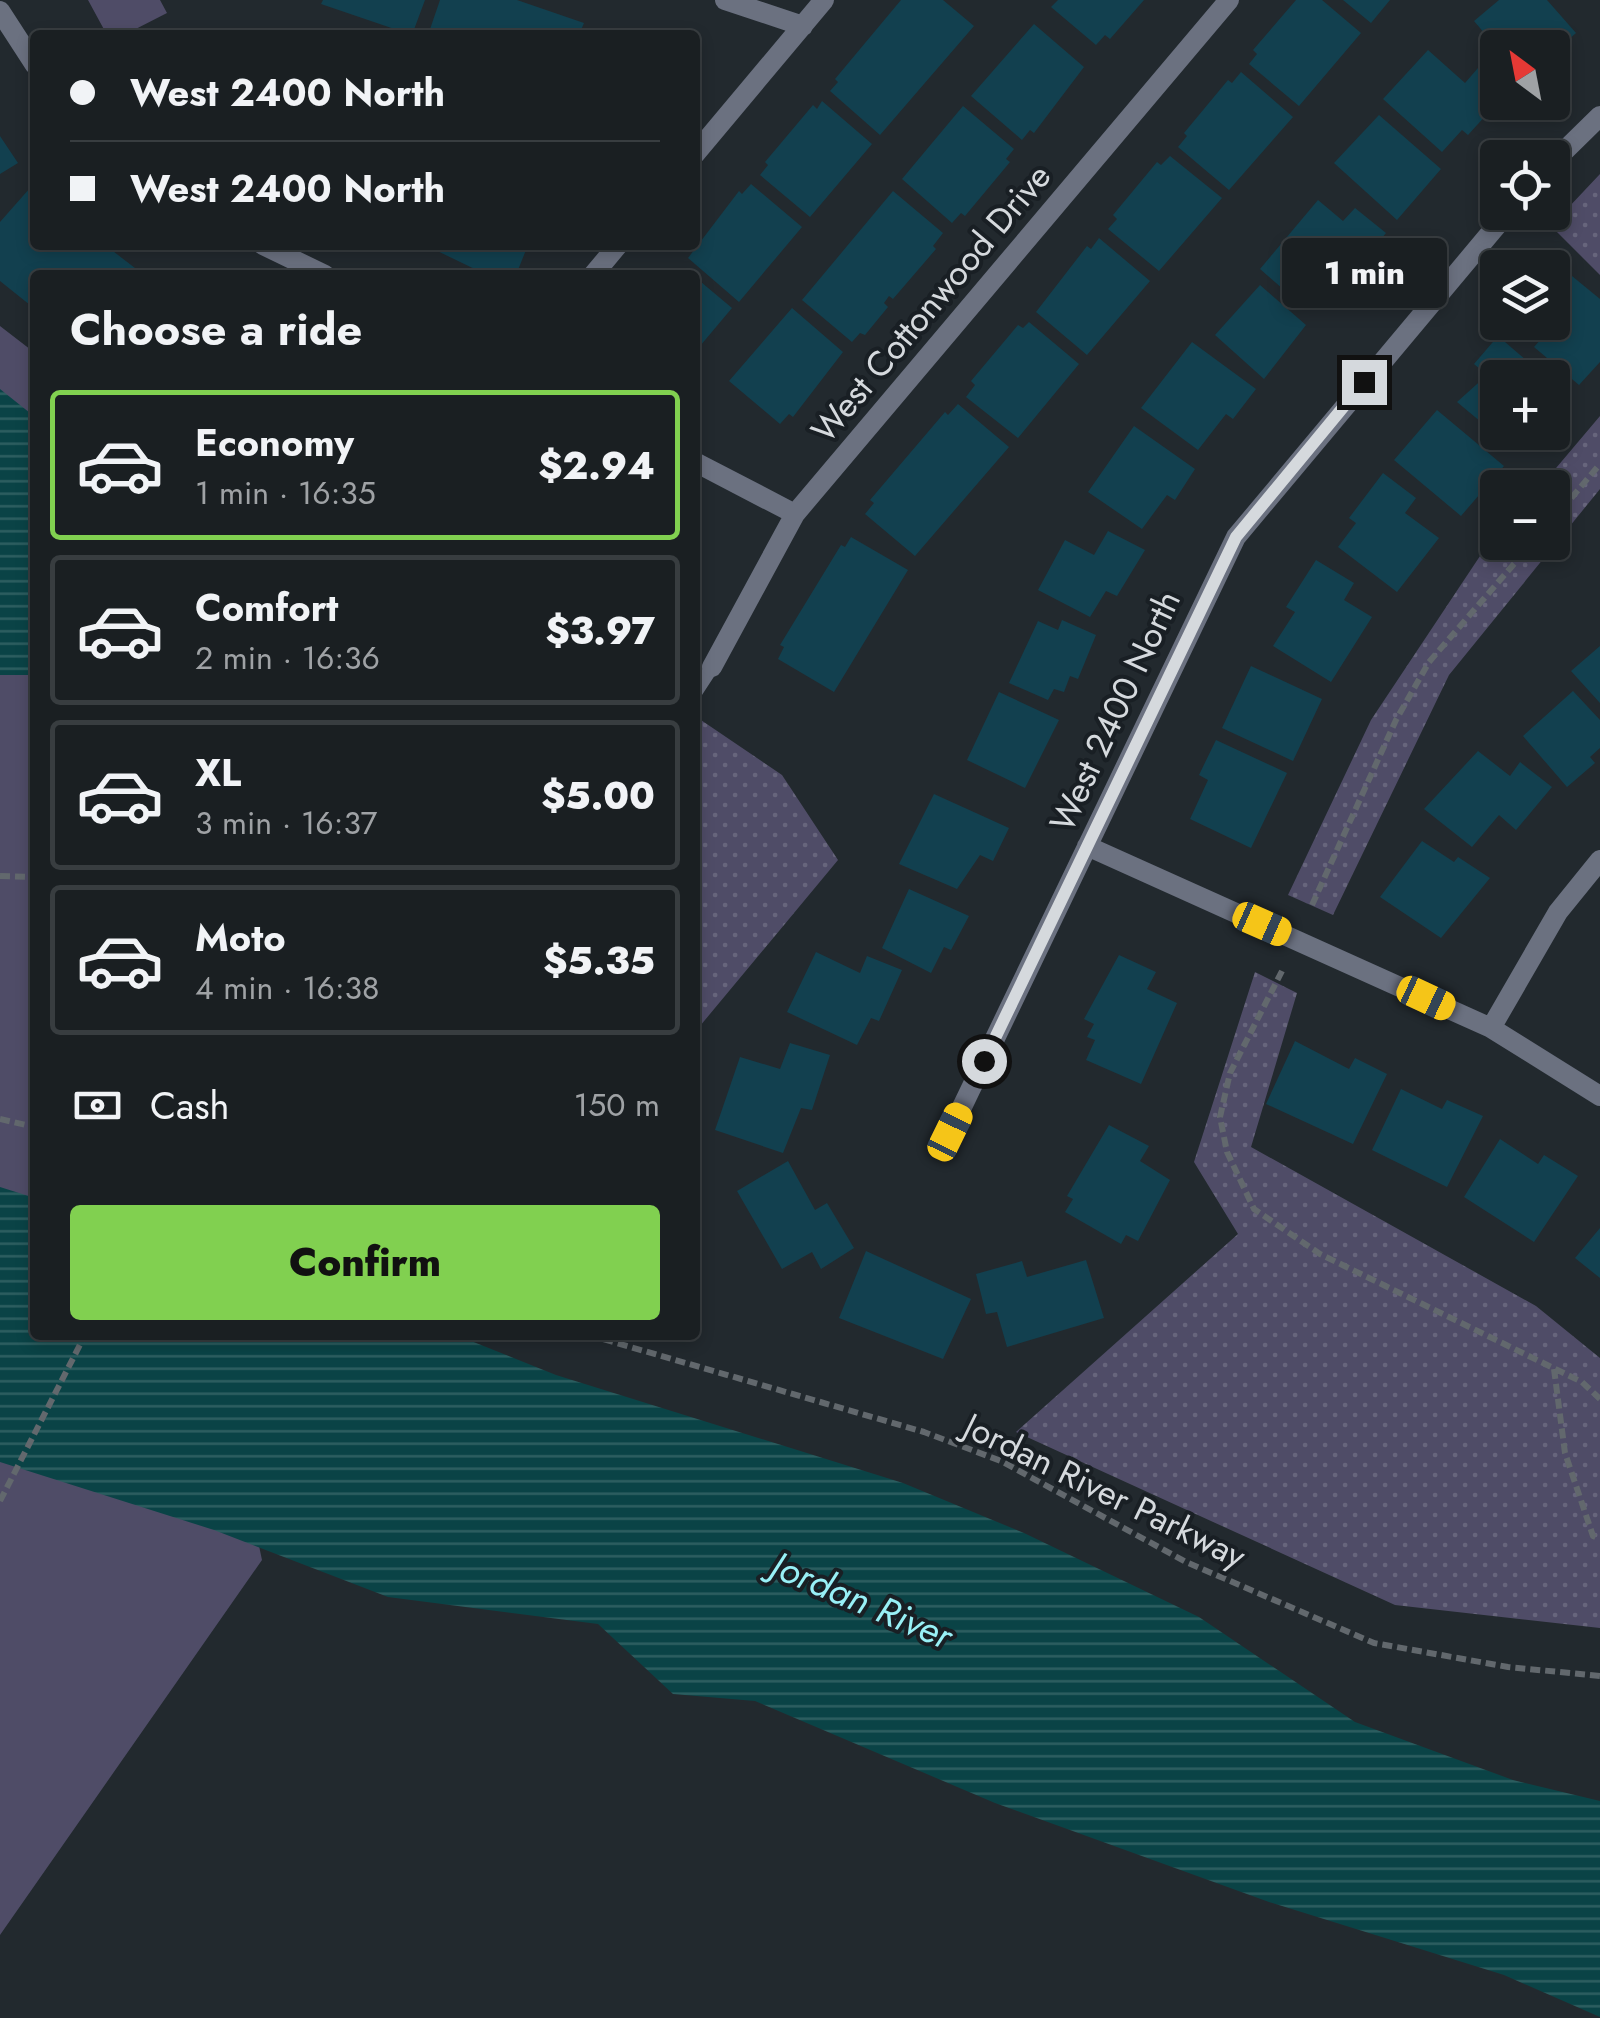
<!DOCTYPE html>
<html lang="en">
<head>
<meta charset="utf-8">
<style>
  body { margin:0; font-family:Jost,sans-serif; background:#272c2f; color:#f1f3f6; height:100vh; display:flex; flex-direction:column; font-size:38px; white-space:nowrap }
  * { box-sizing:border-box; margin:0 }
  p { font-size:32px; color:#9fa2a5 }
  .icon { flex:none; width:55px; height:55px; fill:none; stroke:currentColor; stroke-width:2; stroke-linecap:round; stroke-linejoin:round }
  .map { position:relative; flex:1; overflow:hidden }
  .details { position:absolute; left:30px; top:270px; width:670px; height:1070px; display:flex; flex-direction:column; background:#1a1f22; border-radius:10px; box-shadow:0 5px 15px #0003,0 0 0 2px #383d40 }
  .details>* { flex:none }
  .guide { position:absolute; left:30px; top:30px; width:670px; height:220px; border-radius:10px; box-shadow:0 5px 15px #0003,0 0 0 2px #383d40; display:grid; align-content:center; height:220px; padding:0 40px; background:#1a1f22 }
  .needle { width:65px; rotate:328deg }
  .tools { position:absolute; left:1480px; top:30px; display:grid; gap:20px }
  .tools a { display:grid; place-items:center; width:90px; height:90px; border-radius:10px; background:#1a1f22; box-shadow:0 5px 15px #0003,0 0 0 2px #383d40; font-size:50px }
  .end { position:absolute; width:45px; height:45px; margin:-22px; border:12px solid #d5d9dd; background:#111; box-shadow:0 0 0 5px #111 }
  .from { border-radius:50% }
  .bubble { position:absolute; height:70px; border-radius:10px; background:#1a1f22; box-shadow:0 5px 15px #0003,0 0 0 2px #383d40; font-size:32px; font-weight:800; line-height:70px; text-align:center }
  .car { position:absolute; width:30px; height:60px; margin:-30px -15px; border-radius:12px; box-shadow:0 0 8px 2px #0007; background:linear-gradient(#f5c518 24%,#345 0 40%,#f5c518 0 76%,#345 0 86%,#f5c518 0) }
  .guide b { display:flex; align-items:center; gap:35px; height:95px; font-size:38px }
  .guide b+b { border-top:2px solid #383d40 }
  .guide i { width:25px; height:25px; background:#f1f3f6 }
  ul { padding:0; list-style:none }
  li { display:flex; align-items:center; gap:30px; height:150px; margin:0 20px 15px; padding:0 20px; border:5px solid #383d40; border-radius:10px }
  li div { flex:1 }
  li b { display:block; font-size:38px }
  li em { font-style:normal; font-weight:800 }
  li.active { border-color:#81d050 }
  li>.icon { width:90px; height:90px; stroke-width:1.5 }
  h2 { padding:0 40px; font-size:45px; line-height:120px }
  .pay { display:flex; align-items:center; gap:25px; height:110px; padding:0 40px; font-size:38px }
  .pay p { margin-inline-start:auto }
  .cta { display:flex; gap:20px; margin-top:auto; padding:20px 40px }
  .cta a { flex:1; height:115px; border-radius:10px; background:#81d050; color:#111; font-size:40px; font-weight:800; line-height:115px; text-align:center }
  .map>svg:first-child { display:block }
  .grass { fill:#4f4c67 }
  .park { fill:url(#park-dots) }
  .water { fill:url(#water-rules) }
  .building { fill:#12404f }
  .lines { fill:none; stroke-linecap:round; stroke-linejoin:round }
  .path { stroke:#62686d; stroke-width:6; stroke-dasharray:10 5; stroke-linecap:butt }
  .lane { stroke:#6b7180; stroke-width:14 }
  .street { stroke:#6b7180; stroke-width:20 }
  .route { stroke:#d5d9dd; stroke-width:12 }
  .labels { text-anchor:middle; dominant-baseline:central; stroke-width:8; stroke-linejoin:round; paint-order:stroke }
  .street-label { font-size:35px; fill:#d5d9dd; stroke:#191f24 }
  .water-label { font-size:38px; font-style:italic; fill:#98f0f6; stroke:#191f24 }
</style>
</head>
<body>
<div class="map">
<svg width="1600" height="2018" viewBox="0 0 1600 2018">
  <defs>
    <pattern id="park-dots" width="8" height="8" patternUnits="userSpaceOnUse" patternTransform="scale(2.5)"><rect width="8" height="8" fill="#4f4c67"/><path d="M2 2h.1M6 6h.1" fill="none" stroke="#67657c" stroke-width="1.8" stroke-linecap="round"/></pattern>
    <pattern id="water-rules" width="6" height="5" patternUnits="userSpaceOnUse" patternTransform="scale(2.5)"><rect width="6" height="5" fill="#0a4346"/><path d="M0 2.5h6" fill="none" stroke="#2d5e60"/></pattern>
  </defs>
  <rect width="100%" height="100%" fill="#22292e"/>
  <!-- grass -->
  <path class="grass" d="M88 0H160L167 13 124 35H107Z
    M0 326 35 353V1335H215L262 1560 0 1935Z"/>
  <!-- park -->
  <path class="park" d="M1600 174V275L1551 226Z
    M1600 416V489L1449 675 1333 915 1288 895 1371 720 1484 550 1497 535 1498 542H1552V488L1540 487Z
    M695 716 782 775 838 860 695 1032Z
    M1255 972 1297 993 1251 1147 1536 1306 1600 1358V1628L1395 1605 1016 1432 1238 1234 1194 1162Z"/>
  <!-- water -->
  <path class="water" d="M0 389 35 417V675H0Z
    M0 1187 35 1198V1335H456L556 1375 903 1483 1024 1533 1199 1617 1355 1722 1513 1780 1600 1801V2017L1504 1975 1269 1902 995 1803 755 1701 673 1694 598 1624 388 1597 214 1530 0 1462Z"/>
  <!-- building -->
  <path class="building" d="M323 0H425L412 35 321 4Z
    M440 0H517L584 23 579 35H428Z
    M901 0H943L974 26 880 135 830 91 838 82 835 79Z
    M1058 0H1144L1110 39 1105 35 1096 45 1051 7Z
    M1296 0H1322L1361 33 1299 106 1249 64 1257 54 1253 50Z
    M1343 0H1390L1371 23Z
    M1499 0H1547L1576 33 1552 54V48H1497L1474 21Z
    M1034 24 1084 67 1034 133 1030 130 1022 140 971 96Z
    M1428 50 1465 83 1478 68 1498 86V102L1468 135 1462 130 1442 152 1383 99Z
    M1241 72 1293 117 1229 190 1178 147 1187 136 1184 133 1228 80 1232 83Z
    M822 101 872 144 810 217 760 175 768 165 765 162 813 105 817 109Z
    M963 106 1014 149 1006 159 1010 162 965 216 961 213 952 223 902 179Z
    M1379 115 1441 169 1397 220 1334 163Z
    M0 136 18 163 0 174Z
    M1170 156 1222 198 1159 271 1108 229 1117 219 1113 215 1157 162 1161 165Z
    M751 184 802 227 739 302 688 258 739 191 742 194Z
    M30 188 35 191V245H105L135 268 130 275H35V309L0 281V222Z
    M893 191 943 233 933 246 936 249 893 299 889 296 884 303 888 307 865 335 860 333 852 342 802 300Z
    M1318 200 1343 221 1355 208 1386 233 1351 275 1340 267 1306 309 1260 269Z
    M1099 238 1150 281 1087 355 1036 312 1087 246 1091 249Z
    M425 245H528L516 275H487Z
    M1561 267 1600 299V362L1579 385 1534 347 1542 338 1525 322H1552V277Z
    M695 277 732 308 695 352Z
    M1260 285 1306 325 1264 379 1215 335Z
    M792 308 843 352 793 417 789 414 780 424 729 381Z
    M1029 322 1079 364 1018 438 966 397 975 385 971 381 1018 325 1023 328Z
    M1498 336 1547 378H1498V432H1513L1505 442 1457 402 1487 375 1474 364Z
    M1192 342 1256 389 1233 419 1226 414 1198 450 1141 408Z
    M958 404 1009 447 915 556 865 514 874 503 870 500 945 412 948 415Z
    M1437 410 1504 466 1461 516 1394 460Z
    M1134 426 1195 469 1175 500 1167 495 1142 529 1088 492Z
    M1383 473 1416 498 1405 513 1439 538 1397 592 1338 547 1356 523 1349 518Z
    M1108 531 1145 550 1117 596 1106 591 1090 617 1038 590 1065 540 1094 555Z
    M851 537 908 570 834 692 778 659 784 647 780 645 841 545 845 547Z
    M1316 560 1354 583 1344 600 1372 617 1331 682 1273 646 1295 612 1286 607Z
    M1062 620 1096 635 1078 679 1070 676 1064 692 1054 689 1048 700 1009 683 1038 621 1058 630Z
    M1600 646V703L1571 671Z
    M1251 666 1322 699 1293 761 1222 728Z
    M1573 691 1600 720V748L1590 757 1595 763 1567 787 1523 736Z
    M999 692 1059 720 1025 788 967 760Z
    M1216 740 1287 773 1251 848 1190 819 1208 780 1199 775Z
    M1478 751 1510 776 1520 762 1552 787 1516 830 1499 815 1472 847 1424 809Z
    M934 794 1009 828 993 861 980 855 957 889 899 864Z
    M1422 841 1454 862 1458 857 1490 878 1441 938 1380 897Z
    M909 889 969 916 951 950 944 947 931 973 882 948Z
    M816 952 860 973 867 956 902 970 879 1021 871 1018 857 1045 787 1012Z
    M1119 955 1156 972 1147 989 1177 1003 1141 1084 1086 1060 1095 1040 1087 1037 1094 1024 1084 1019Z
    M1295 1041 1349 1069 1355 1058 1387 1074 1353 1144 1266 1104Z
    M790 1043 830 1055 812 1110 801 1108 783 1153 715 1130 740 1057 780 1069Z
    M1401 1089 1442 1109 1447 1100 1483 1116 1447 1187 1372 1150Z
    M1109 1125 1149 1146 1140 1161 1170 1180 1138 1241 1126 1235 1121 1244 1065 1212 1073 1199 1067 1196Z
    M1500 1139 1538 1164 1544 1155 1578 1176 1534 1242 1464 1197Z
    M788 1161 815 1210 827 1203 854 1248 821 1269 812 1252 782 1269 737 1191Z
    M1600 1228V1278L1575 1258Z
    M866 1251 971 1299 943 1359 839 1318Z
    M1086 1260 1104 1318 1007 1347 997 1312 986 1314 976 1274 1022 1261 1027 1277Z"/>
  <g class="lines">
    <!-- path -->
    <path class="path" d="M1552 521 1600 464
      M0 876 35 877
      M1312 905 1396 720 1429 662 1533 542
      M1282 971 1230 1073 1220 1117 1227 1152 1254 1209 1320 1254 1582 1382 1600 1399
      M0 1119 35 1127
      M589 1335 924 1432 1001 1461 1186 1562 1374 1643 1508 1667 1600 1676
      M1554 1369 1565 1453 1593 1536 1600 1539
      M0 1501 85 1335"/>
    <!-- lane -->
    <path class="lane" d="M695 693 712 667"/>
    <!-- street -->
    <path class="street" d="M725 0 803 26
      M0 11 35 65
      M695 154 824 0
      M1552 163 1600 116
      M263 245 325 275
      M593 275 618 245
      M695 462 795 514
      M712 667 795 514 1229 0
      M1087 846 1491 1028 1600 1096
      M1491 1028 1558 912 1600 860
      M950 1132 1236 537 1508 212"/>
  </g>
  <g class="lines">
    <!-- route -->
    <path class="route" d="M984 1061 1236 537 1364 382"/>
  </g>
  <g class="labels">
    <!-- street labels -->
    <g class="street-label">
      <text transform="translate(931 303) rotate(-50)">West Cottonwood Drive</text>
      <text transform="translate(1115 711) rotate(-65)">West 2400 North</text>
      <text transform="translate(1105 1491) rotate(26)">Jordan River Parkway</text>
    </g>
    <!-- water labels -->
    <g class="water-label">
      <text transform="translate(862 1600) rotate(23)">Jordan River</text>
    </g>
  </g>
</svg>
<div class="tools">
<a><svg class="needle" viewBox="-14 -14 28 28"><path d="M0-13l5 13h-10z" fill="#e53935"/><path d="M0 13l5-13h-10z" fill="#9fa2a5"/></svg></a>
<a><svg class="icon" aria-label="locate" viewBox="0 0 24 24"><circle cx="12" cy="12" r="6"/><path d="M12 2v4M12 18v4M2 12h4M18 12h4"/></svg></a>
<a><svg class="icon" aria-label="layers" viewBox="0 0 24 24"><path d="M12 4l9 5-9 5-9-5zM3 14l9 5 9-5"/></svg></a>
<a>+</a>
<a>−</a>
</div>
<i class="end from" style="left:984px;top:1061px"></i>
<i class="end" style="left:1364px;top:382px"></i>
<div class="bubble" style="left:1282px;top:238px;width:165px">1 min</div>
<i class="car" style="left:1262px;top:924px;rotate:114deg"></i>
<i class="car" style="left:1426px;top:998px;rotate:115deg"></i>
<i class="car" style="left:950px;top:1132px;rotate:26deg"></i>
<div class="guide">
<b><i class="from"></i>West 2400 North</b>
<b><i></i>West 2400 North</b>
</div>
<section class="details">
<h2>Choose a ride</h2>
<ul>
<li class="active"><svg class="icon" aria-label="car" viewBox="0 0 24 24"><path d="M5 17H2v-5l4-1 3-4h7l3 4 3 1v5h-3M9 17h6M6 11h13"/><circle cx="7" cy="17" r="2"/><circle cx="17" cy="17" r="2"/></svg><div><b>Economy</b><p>1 min · 16:35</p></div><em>$2.94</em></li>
<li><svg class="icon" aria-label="car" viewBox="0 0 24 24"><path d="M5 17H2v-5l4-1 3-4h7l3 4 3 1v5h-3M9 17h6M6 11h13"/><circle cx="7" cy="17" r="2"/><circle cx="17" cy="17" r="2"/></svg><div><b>Comfort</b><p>2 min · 16:36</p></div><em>$3.97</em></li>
<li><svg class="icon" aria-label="car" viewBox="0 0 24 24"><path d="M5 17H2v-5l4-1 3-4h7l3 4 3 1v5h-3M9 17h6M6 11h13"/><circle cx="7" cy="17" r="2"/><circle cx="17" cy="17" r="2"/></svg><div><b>XL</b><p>3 min · 16:37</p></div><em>$5.00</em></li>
<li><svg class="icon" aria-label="car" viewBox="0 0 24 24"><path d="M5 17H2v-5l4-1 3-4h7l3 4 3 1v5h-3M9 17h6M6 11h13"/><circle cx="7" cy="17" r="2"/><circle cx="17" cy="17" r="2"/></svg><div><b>Moto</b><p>4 min · 16:38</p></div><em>$5.35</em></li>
</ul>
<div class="pay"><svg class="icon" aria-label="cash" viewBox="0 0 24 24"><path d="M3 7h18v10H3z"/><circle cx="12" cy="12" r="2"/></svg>Cash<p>150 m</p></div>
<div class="cta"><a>Confirm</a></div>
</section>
</div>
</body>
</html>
